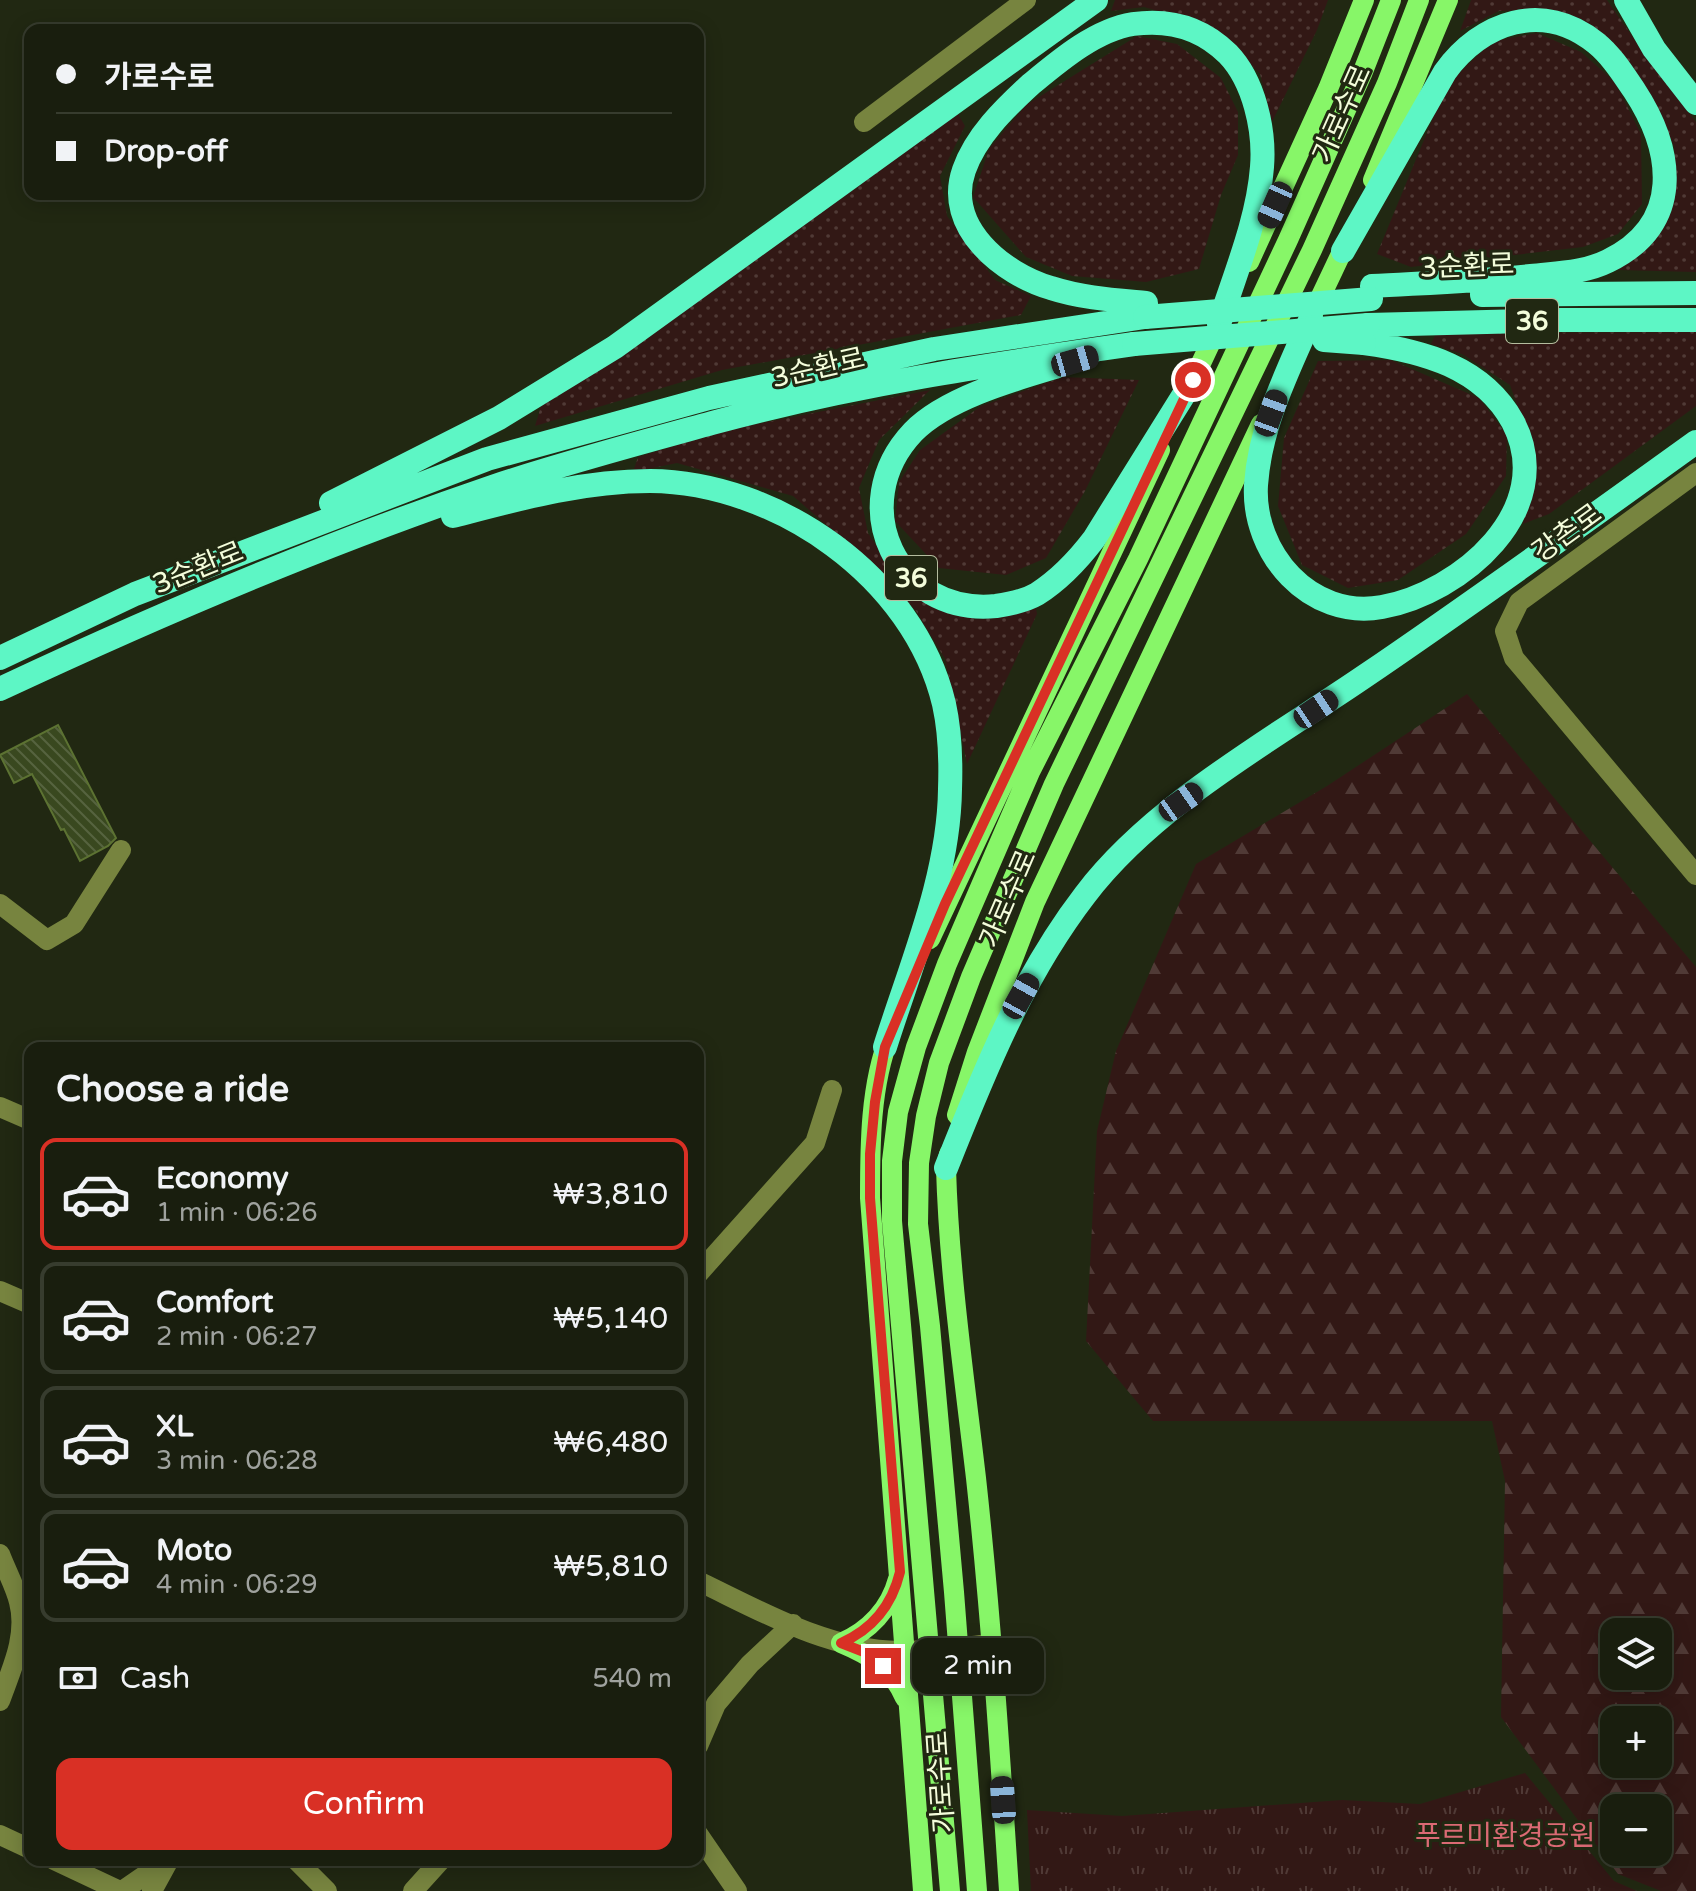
<!DOCTYPE html>
<html lang="en">
<head>
<meta charset="utf-8">
<style>
  body { margin:0; font-family:"Varela Round","Noto Sans KR",sans-serif; background:#262b1c; color:#f1f3f6; height:100vh; display:flex; flex-direction:column; font-size:30px; white-space:nowrap }
  * { box-sizing:border-box; margin:0 }
  p { font-size:26px; color:#9fa29e }
  .icon { flex:none; width:44px; height:44px; fill:none; stroke:currentColor; stroke-width:2; stroke-linecap:round; stroke-linejoin:round }
  .map { position:relative; flex:1; overflow:hidden }
  .drawer { position:absolute; left:24px; top:1042px; width:680px; height:824px; display:flex; flex-direction:column; background:#191e0e; border-radius:16px; box-shadow:0 4px 20px #0003,0 0 0 2px #373c2e }
  .drawer>* { flex:none }
  .top-card { position:absolute; left:24px; top:24px; width:680px; height:176px; border-radius:16px; box-shadow:0 4px 20px #0003,0 0 0 2px #373c2e; display:grid; align-content:center; height:176px; padding:0 32px; background:#191e0e }
  .tools { position:absolute; left:1600px; top:1618px; display:grid; gap:16px }
  .tools a { display:grid; place-items:center; width:72px; height:72px; border-radius:16px; background:#191e0e; box-shadow:0 4px 20px #0003,0 0 0 2px #373c2e; font-size:40px }
  .end { position:absolute; width:36px; height:36px; margin:-18px; border:10px solid #d93025; background:#fff; box-shadow:0 0 0 4px #fff }
  .from { border-radius:50% }
  .bubble { position:absolute; height:56px; border-radius:16px; background:#191e0e; box-shadow:0 4px 20px #0003,0 0 0 2px #373c2e; font-size:26px; font-weight:600; line-height:56px; text-align:center }
  .car { position:absolute; width:24px; height:48px; margin:-24px -12px; border-radius:10px; box-shadow:0 0 6px 2px #0007; background:linear-gradient(#222 24%,#8ab4d8 0 40%,#222 0 76%,#8ab4d8 0 86%,#222 0) }
  .top-card b { display:flex; align-items:center; gap:28px; height:76px; font-size:30px }
  .top-card b+b { border-top:2px solid #373c2e }
  .top-card i { width:20px; height:20px; background:#f1f3f6 }
  ul { padding:0; list-style:none }
  li { display:flex; align-items:center; gap:24px; height:112px; margin:0 16px 12px; padding:0 16px; border:4px solid #373c2e; border-radius:16px }
  li div { flex:1 }
  li b { display:block; font-size:30px }
  li em { font-style:normal; font-weight:600 }
  li.current { border-color:#d93025 }
  li>.icon { width:72px; height:72px; stroke-width:1.5 }
  h2 { padding:0 32px; font-size:36px; line-height:96px }
  .pay { display:flex; align-items:center; gap:20px; height:88px; padding:0 32px; font-size:30px }
  .pay p { margin-inline-start:auto }
  .primary-button { display:flex; gap:16px; margin-top:auto; padding:16px 32px }
  .primary-button a { flex:1; height:92px; border-radius:16px; background:#d93025; color:#fff; font-size:32px; font-weight:600; line-height:92px; text-align:center }
  .map>svg:first-child { display:block }
  .grass { fill:url(#grass-dots) }
  .forest { fill:url(#forest-firs); fill-rule:evenodd }
  .park { fill:url(#park-tufts) }
  .building { fill:url(#building-back-hatch); stroke:#5c7232; stroke-width:2 }
  .lines { fill:none; stroke-linecap:round; stroke-linejoin:round }
  .minor { stroke:#77843f; stroke-width:20 }
  .major { stroke:#87f668; stroke-width:20 }
  .highway { stroke:#5df6c5; stroke-width:24 }
  .highway-bridge { stroke:#5df6c5; stroke-width:24 }
  .route { stroke:#d93025; stroke-width:10 }
  .labels { text-anchor:middle; dominant-baseline:central; stroke-width:6; stroke-linejoin:round; paint-order:stroke }
  .shield { fill:#212812; stroke:#b5bd9f; stroke-width:2 }
  .shield-label { font-size:26px; font-weight:bold; fill:#f4fddb }
  .street-label { font-size:28px; fill:#f4fddb; stroke:#212812 }
  .park-label { font-size:28px; fill:#da6a74; stroke:#212812 }
</style>
</head>
<body>
<div class="map">
<svg width="1696" height="1891" viewBox="0 0 1696 1891">
  <defs>
    <pattern id="grass-dots" width="8" height="8" patternUnits="userSpaceOnUse" patternTransform="scale(2)"><rect width="8" height="8" fill="#321815"/><path d="M2 2h.1M6 6h.1" fill="none" stroke="#503a36" stroke-width="1.8" stroke-linecap="round"/></pattern>
    <pattern id="forest-firs" width="22" height="20" patternUnits="userSpaceOnUse" patternTransform="scale(2)"><rect width="22" height="20" fill="#321815"/><path d="M5 1l3.5 6h-7zM16 11l3.5 6h-7z" fill="#503a36"/></pattern>
    <pattern id="park-tufts" width="24" height="20" patternUnits="userSpaceOnUse" patternTransform="scale(2)"><rect width="24" height="20" fill="#321815"/><path d="M3 7l-1-3M5 7V3M7 7l1-3M15 17l-1-3M17 17v-4M19 17l1-3" fill="none" stroke="#503a36"/></pattern>
    <pattern id="building-back-hatch" width="6" height="6" patternUnits="userSpaceOnUse" patternTransform="scale(2)"><rect width="6" height="6" fill="#39481f"/><path d="M-1 5l2 2M0 0l6 6M5-1l2 2" fill="none" stroke="#56633f"/></pattern>
  </defs>
  <rect width="100%" height="100%" fill="#212812"/>
  <!-- grass -->
  <path class="grass" d="M1115 0H1328L1317 30 1272 122 1260 74 1221 34 1196 22 1144 7 1111 11Z
    M1471 0H1607L1657 72 1696 122V272L1617 270 1651 245 1669 207 1675 177 1674 146 1641 81 1545 10 1499 11 1460 31Z
    M1537 33 1581 52 1615 82 1641 134 1642 204 1618 234 1583 247 1411 267 1377 254 1447 84 1493 41Z
    M1137 36 1177 44 1221 78 1238 112V155L1221 195 1199 269 1146 282 1072 276 1026 257 973 197 989 149 1026 105Z
    M958 114 965 126 940 176 947 216 995 280 1031 296 1021 315 722 370 535 426 541 406Z
    M1696 332V406L1549 514 1523 524 1532 447 1510 385 1462 354 1431 344 1436 333Z
    M1391 360 1479 398 1507 435 1506 476 1466 534 1398 580 1348 588 1302 565 1278 506 1284 438 1318 361Z
    M1063 377 1139 380 1085 491 1046 558 1006 575 939 568 895 521 899 482 920 450 981 406Z
    M930 390 879 440 859 488 868 533 895 573 939 608 1035 603 1037 614 967 764 945 659 916 611 877 569 793 496 677 463 633 472 638 457 722 431Z"/>
  <!-- forest -->
  <path class="forest" d="M1467 694 1696 967V1891H1661L1618 1874 1501 1717 1505 1481 1492 1421H1153L1086 1341 1097 1131 1116 1051 1196 864 1327 786ZM1614 1632H1658V1676H1614ZM1614 1720H1658V1764H1614ZM1614 1808H1658V1852H1614Z"/>
  <!-- park -->
  <path class="park" d="M1525 1773 1614 1881 1637 1891H1031L1027 1810 1122 1816 1342 1800 1420 1804Z"/>
  <!-- building -->
  <path class="building" d="M58 725 116 838 108 846 80 861 64 829 61 830 32 774 14 783 0 755Z"/>
  <g class="lines">
    <!-- minor -->
    <path class="minor" d="M864 122 1026 0
      M1696 473 1519 602 1505 631 1514 658 1696 875
      M0 904 47 940 74 924 121 850
      M0 1107 30 1120
      M698 1274 815 1143 832 1090
      M0 1291 30 1304
      M0 1554C6 1570 15 1586 19 1602 28 1636 11 1670 0 1701
      M698 1581C761 1611 827 1650 899 1651 929 1651 961 1647 991 1644
      M698 1746 716 1704 750 1664 793 1624
      M698 1834 737 1891
      M0 1835 30 1849
      M54 1860 120 1891
      M296 1860 327 1891
      M122 1891 167 1860
      M152 1891 169 1860
      M413 1891 441 1860"/>
    <!-- major -->
    <path class="major" d="M1373 180 1448 0
      M1249 262 1328 89 1364 0
      M1312 315 1348 239
      M1187 393 1218 327
      M930 939 1160 450
      M890 1035C870 1085 870 1146 870 1198L923 1891
      M957 1115 977 1052 1035 902 1261 424
      M949 1154 946 1168C949 1272 964 1375 976 1478 991 1615 1000 1753 1009 1891
      M841 1643C869 1631 890 1609 898 1579
      M841 1643C870 1655 893 1669 905 1698
      M950 1891 892 1221V1161L898 1112 916 1047 947 964 1030 772 1138 559 1288 240 1362 74 1391 0
      M977 1891 954 1592 930 1326 918 1224 919 1163 926 1116 939 1063 971 977 1054 784 1312 250 1387 83 1419 0"/>
    <!-- highway -->
    <path class="highway" d="M1626 0 1654 49 1696 103
      M1343 251 1445 72C1481 22 1543 0 1596 43 1612 56 1623 74 1634 90 1674 151 1684 224 1608 261 1584 273 1557 273 1531 276 1478 281 1425 283 1372 286
      M1482 295 1696 293
      M1146 303C1114 300 1082 298 1051 288 1003 274 944 227 964 170 976 136 1004 109 1030 85 1059 61 1095 30 1133 24 1169 19 1202 28 1228 54 1254 81 1265 130 1262 167 1258 220 1235 274 1219 324
      M1311 318C1288 371 1260 425 1256 485 1252 553 1310 620 1382 607 1460 593 1559 510 1513 422 1483 367 1423 351 1364 343
      M1368 325 1561 320H1696
      M1055 367C1011 380 945 399 913 432 844 505 897 616 996 606 1010 604 1025 601 1037 594 1059 580 1078 560 1094 539L1193 380
      M331 503 499 418 615 347 1096 0
      M453 516C518 499 582 481 650 481 777 482 914 577 944 704 950 731 951 761 950 789 949 877 911 964 885 1047
      M0 658 135 594 487 459 709 398 934 349 1145 317
      M0 689C160 614 324 544 492 487 564 463 639 443 712 423 851 385 993 364 1134 344
      M946 1168C984 1072 1022 977 1085 895 1153 805 1273 739 1365 676 1477 600 1586 521 1696 442"/>
    <!-- highway-bridge -->
    <path class="highway-bridge" d="M1145 317 1371 299
      M1324 340 1364 343
      M1134 344 1368 325"/>
  </g>
  <g class="lines">
    <!-- route -->
    <path class="route" d="M883 1666 864 1652 841 1643C873 1629 892 1605 900 1572L870 1198V1154L875 1102 885 1047 945 904 1193 380"/>
  </g>
  <g class="labels">
    <!-- shield labels -->
    <g class="shield">
      <rect x="1506" y="299" width="52" height="44" rx="6"/>
      <rect x="885" y="556" width="52" height="44" rx="6"/>
    </g>
    <g class="shield-label">
      <text x="1532" y="321">36</text>
      <text x="911" y="578">36</text>
    </g>
    <!-- street labels -->
    <g class="street-label">
      <text transform="translate(1342 114) rotate(-66)">가로수로</text>
      <text transform="translate(1467 266) rotate(-2)">3순환로</text>
      <text transform="translate(818 368) rotate(-13)">3순환로</text>
      <text transform="translate(1567 533) rotate(-36)">강촌로</text>
      <text transform="translate(198 568) rotate(-22)">3순환로</text>
      <text transform="translate(1008 899) rotate(-67)">가로수로</text>
      <text transform="translate(941 1782) rotate(-94)">가로수로</text>
    </g>
    <!-- park labels -->
    <g class="park-label">
      <text x="1505" y="1836">푸르미환경공원</text>
    </g>
  </g>
</svg>
<div class="tools">
<a><svg class="icon" aria-label="layers" viewBox="0 0 24 24"><path d="M12 4l9 5-9 5-9-5zM3 14l9 5 9-5"/></svg></a>
<a>+</a>
<a>−</a>
</div>
<i class="end from" style="left:1193px;top:380px"></i>
<i class="end" style="left:883px;top:1666px"></i>
<div class="bubble" style="left:912px;top:1638px;width:132px">2 min</div>
<i class="car" style="left:1275px;top:205px;rotate:204deg"></i>
<i class="car" style="left:1075px;top:361px;rotate:74deg"></i>
<i class="car" style="left:1271px;top:413px;rotate:20deg"></i>
<i class="car" style="left:1316px;top:709px;rotate:56deg"></i>
<i class="car" style="left:1181px;top:802px;rotate:55deg"></i>
<i class="car" style="left:1021px;top:996px;rotate:29deg"></i>
<i class="car" style="left:1003px;top:1800px;rotate:356deg"></i>
<div class="top-card">
<b><i class="from"></i>가로수로</b>
<b><i></i>Drop-off</b>
</div>
<section class="drawer">
<h2>Choose a ride</h2>
<ul>
<li class="current"><svg class="icon" aria-label="car" viewBox="0 0 24 24"><path d="M5 17H2v-5l4-1 3-4h7l3 4 3 1v5h-3M9 17h6M6 11h13"/><circle cx="7" cy="17" r="2"/><circle cx="17" cy="17" r="2"/></svg><div><b>Economy</b><p>1 min · 06:26</p></div><em>₩3,810</em></li>
<li><svg class="icon" aria-label="car" viewBox="0 0 24 24"><path d="M5 17H2v-5l4-1 3-4h7l3 4 3 1v5h-3M9 17h6M6 11h13"/><circle cx="7" cy="17" r="2"/><circle cx="17" cy="17" r="2"/></svg><div><b>Comfort</b><p>2 min · 06:27</p></div><em>₩5,140</em></li>
<li><svg class="icon" aria-label="car" viewBox="0 0 24 24"><path d="M5 17H2v-5l4-1 3-4h7l3 4 3 1v5h-3M9 17h6M6 11h13"/><circle cx="7" cy="17" r="2"/><circle cx="17" cy="17" r="2"/></svg><div><b>XL</b><p>3 min · 06:28</p></div><em>₩6,480</em></li>
<li><svg class="icon" aria-label="car" viewBox="0 0 24 24"><path d="M5 17H2v-5l4-1 3-4h7l3 4 3 1v5h-3M9 17h6M6 11h13"/><circle cx="7" cy="17" r="2"/><circle cx="17" cy="17" r="2"/></svg><div><b>Moto</b><p>4 min · 06:29</p></div><em>₩5,810</em></li>
</ul>
<div class="pay"><svg class="icon" aria-label="cash" viewBox="0 0 24 24"><path d="M3 7h18v10H3z"/><circle cx="12" cy="12" r="2"/></svg>Cash<p>540 m</p></div>
<div class="primary-button"><a>Confirm</a></div>
</section>
</div>
</body>
</html>
